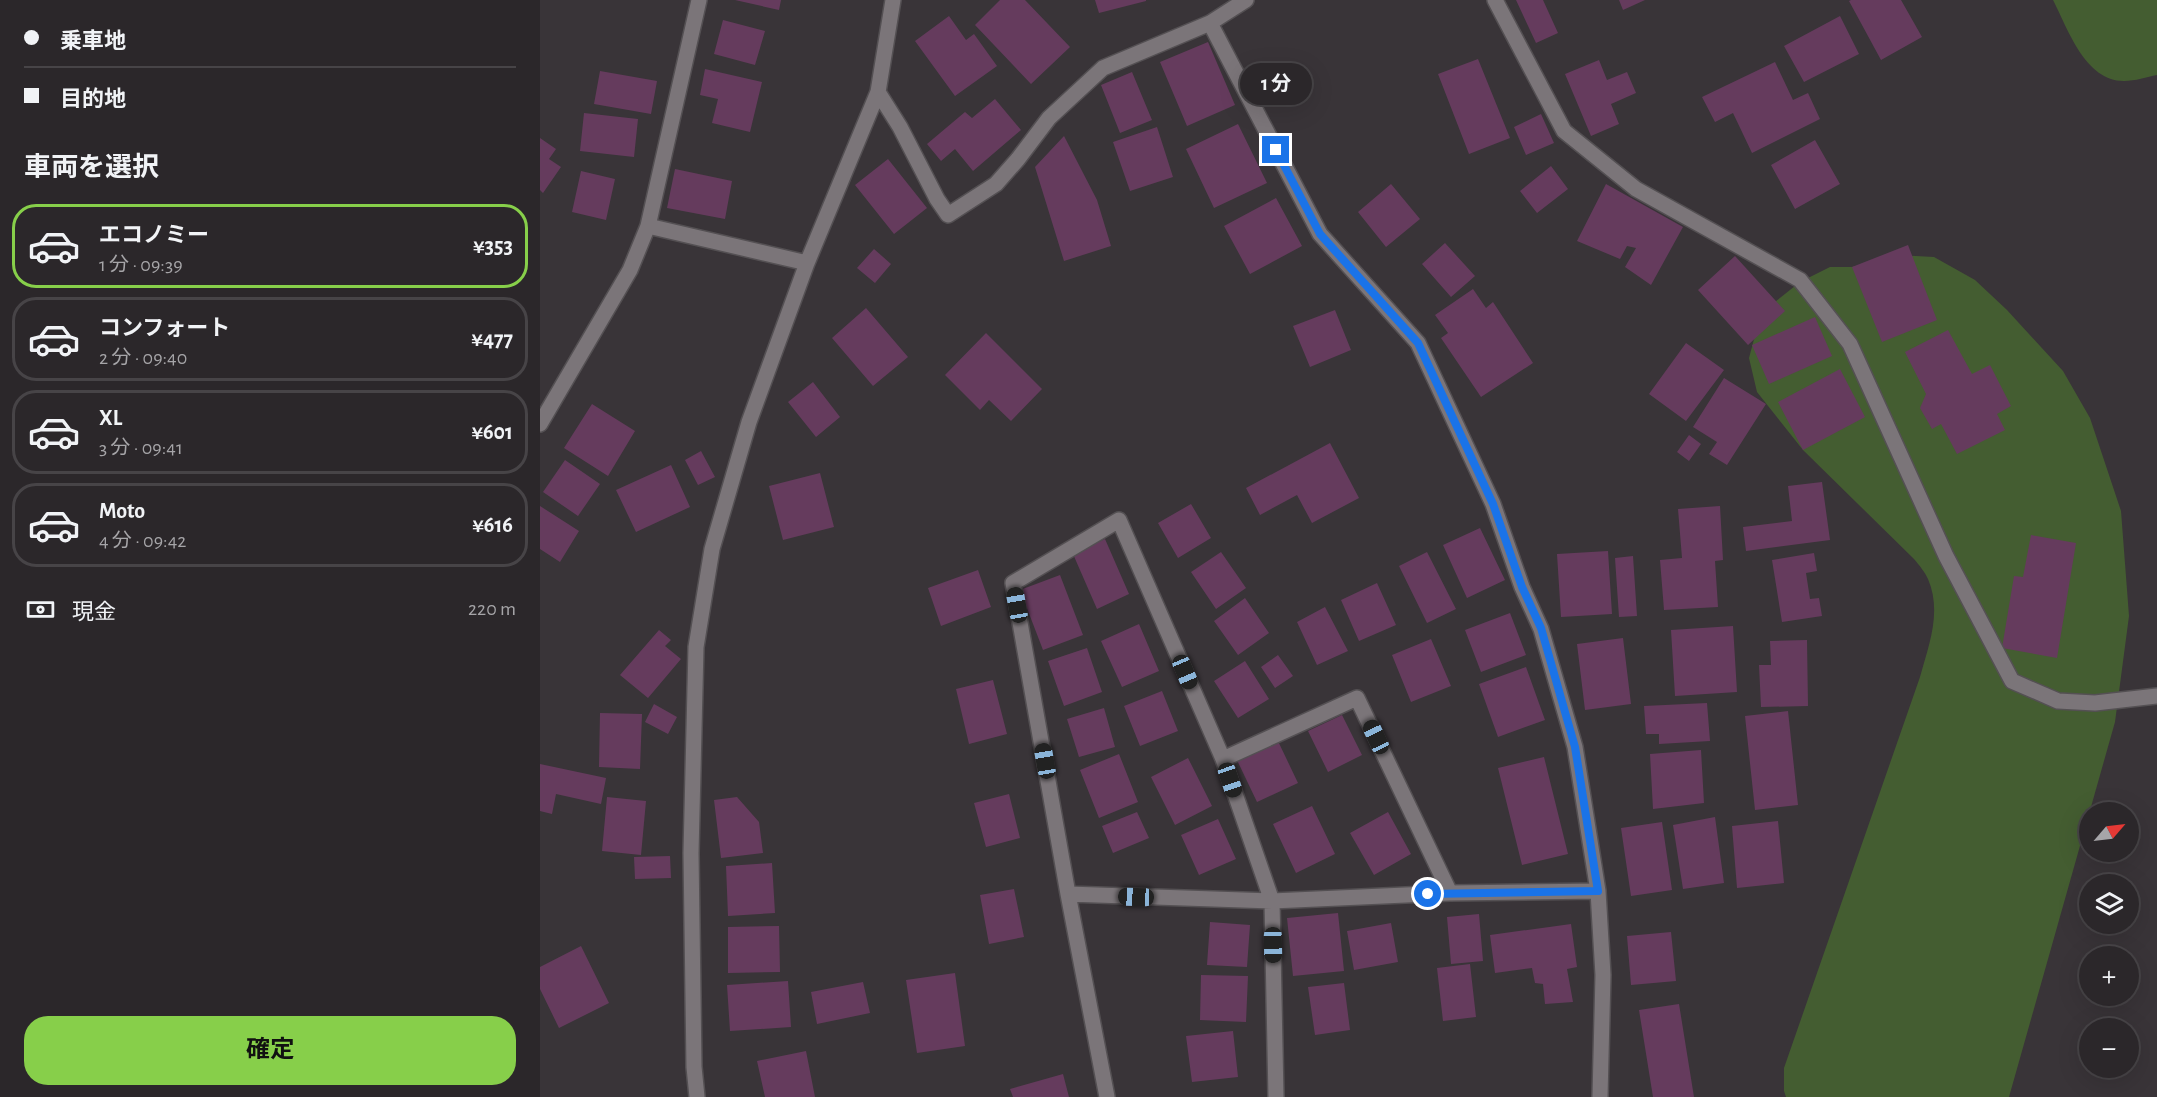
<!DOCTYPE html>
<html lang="ja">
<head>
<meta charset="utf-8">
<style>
  body { margin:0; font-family:"Alegreya Sans","Noto Sans JP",sans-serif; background:#373336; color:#f1f3f6; height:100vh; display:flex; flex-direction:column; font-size:22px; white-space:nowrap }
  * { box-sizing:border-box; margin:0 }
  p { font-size:20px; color:#a6a5a8 }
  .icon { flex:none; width:33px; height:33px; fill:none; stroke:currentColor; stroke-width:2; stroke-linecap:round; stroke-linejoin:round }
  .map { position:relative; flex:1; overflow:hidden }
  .drawer { display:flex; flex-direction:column; background:#2b272a; width:540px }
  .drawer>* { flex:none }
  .hud { display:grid; align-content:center; height:132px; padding:0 24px; background:#2b272a }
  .needle { width:39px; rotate:62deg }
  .controls { position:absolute; left:1539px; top:802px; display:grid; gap:12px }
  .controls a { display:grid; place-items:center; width:60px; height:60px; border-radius:50%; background:#2b272a; box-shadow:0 6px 24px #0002,0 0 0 2px #474447; font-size:30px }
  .end { position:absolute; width:27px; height:27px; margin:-14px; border:8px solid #1a73e8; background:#fff; box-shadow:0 0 0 3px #fff }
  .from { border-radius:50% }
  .bubble { position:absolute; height:42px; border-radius:21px; background:#2b272a; box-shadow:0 6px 24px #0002,0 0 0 2px #474447; font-size:20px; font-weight:700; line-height:42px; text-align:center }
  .car { position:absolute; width:18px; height:36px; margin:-18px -9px; border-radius:8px; box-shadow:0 0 4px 2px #0007; background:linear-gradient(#222 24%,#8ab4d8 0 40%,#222 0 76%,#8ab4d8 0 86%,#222 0) }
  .hud b { display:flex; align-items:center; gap:21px; height:57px; font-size:22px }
  .hud b+b { border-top:2px solid #474447 }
  .hud i { width:15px; height:15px; background:#f1f3f6 }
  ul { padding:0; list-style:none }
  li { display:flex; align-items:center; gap:18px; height:84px; margin:0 12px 9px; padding:0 12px; border:3px solid #474447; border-radius:24px }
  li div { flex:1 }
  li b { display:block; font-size:22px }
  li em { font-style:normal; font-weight:700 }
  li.selected { border-color:#87cf4a }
  li>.icon { width:54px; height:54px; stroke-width:1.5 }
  h2 { padding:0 24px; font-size:27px; line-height:72px }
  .pay { display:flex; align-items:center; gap:15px; height:66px; padding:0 24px; font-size:22px }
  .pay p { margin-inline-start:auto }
  .button { display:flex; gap:12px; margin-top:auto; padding:12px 24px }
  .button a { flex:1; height:69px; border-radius:24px; background:#87cf4a; color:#111; font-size:24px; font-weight:700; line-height:69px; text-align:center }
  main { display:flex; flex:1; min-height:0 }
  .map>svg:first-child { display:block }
  .green { fill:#445d31 }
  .building { fill:#653b5d }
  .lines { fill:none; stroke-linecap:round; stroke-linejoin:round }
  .street-casing { stroke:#545053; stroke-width:18 }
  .street { stroke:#7b7579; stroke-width:15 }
  .route { stroke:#1a73e8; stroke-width:8 }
</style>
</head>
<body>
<main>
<section class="drawer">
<div class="hud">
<b><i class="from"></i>乗車地</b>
<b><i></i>目的地</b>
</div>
<h2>車両を選択</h2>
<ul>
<li class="selected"><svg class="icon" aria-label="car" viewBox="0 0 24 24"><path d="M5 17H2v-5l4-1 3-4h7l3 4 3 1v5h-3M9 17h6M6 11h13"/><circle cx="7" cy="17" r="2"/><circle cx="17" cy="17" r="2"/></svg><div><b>エコノミー</b><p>1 分 · 09:39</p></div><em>¥353</em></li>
<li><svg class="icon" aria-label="car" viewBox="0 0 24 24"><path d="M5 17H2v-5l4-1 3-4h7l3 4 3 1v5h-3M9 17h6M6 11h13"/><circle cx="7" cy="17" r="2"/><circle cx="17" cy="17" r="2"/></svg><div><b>コンフォート</b><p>2 分 · 09:40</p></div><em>¥477</em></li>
<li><svg class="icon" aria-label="car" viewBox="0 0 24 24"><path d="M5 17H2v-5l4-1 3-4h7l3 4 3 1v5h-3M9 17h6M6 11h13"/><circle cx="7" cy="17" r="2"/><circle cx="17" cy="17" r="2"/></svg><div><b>XL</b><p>3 分 · 09:41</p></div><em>¥601</em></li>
<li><svg class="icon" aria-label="car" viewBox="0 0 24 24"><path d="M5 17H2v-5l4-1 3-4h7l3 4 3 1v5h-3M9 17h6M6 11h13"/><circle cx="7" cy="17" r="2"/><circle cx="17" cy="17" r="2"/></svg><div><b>Moto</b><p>4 分 · 09:42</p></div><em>¥616</em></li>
</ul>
<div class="pay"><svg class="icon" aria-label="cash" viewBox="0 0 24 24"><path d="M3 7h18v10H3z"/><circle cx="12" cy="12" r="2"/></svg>現金<p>220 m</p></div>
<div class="button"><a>確定</a></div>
</section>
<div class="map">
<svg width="1617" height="1097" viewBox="0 0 1617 1097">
  <rect width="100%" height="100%" fill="#393438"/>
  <!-- green -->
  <path class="green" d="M1513 0H1617V75C1607 77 1595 81 1584 81 1545 81 1528 29 1513 0Z
    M1357 255 1394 257 1435 280 1467 310 1523 371 1550 418 1581 511 1589 616 1575 722 1469 1097H1246L1244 1091V1068L1380 677C1389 644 1402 612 1388 579 1385 572 1379 565 1374 559L1263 450 1217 392 1209 358 1221 313 1260 282 1290 267H1312Z"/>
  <!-- building -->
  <path class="building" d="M195 0H241L239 10Z
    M460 0H485L530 47 491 84 435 25Z
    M555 0H606V1L559 13Z
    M976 0H1003L1018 33 996 43Z
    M1079 0H1105L1083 10Z
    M1311 0H1361L1382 37 1341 60 1309 1Z
    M409 16 426 40 434 34 457 66 415 96 375 41Z
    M1300 16 1319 54 1264 82 1244 46Z
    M183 20 225 31 215 65 174 54Z
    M668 42 695 105 647 126 620 62Z
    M938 59 970 138 929 154 898 74Z
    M1059 60 1067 80 1087 72 1096 93 1071 104 1079 124 1051 136 1025 74Z
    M1235 62 1253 100 1268 93 1280 119 1212 153 1193 113 1175 122 1162 97Z
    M165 69 222 82 210 132 172 123 178 99 160 95Z
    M60 71 117 81 111 114 54 104Z
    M592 72 612 120 580 133 561 85Z
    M455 99 481 130 433 171 415 149 401 161 387 144 425 112 432 118Z
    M44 113 98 119 94 157 40 151Z
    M1001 114 1014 143 986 155 974 127Z
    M698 124 727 183 674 208 646 149Z
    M617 127 633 177 590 191 573 142Z
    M524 136 557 200 571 246 524 261 495 167Z
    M0 138 16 149 9 159 21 167 3 193 0 190Z
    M1275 140 1300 184 1255 209 1231 165Z
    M348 159 387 208 354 234 315 185Z
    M1011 166 1028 189 997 213 980 191Z
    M135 169 192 181 185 219 127 208Z
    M41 171 75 179 66 220 32 212Z
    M851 184 880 219 846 247 818 212Z
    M1066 184 1143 227 1111 285 1085 267 1096 248 1087 246 1080 259 1037 241Z
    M736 198 762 246 710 274 684 226Z
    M905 243 935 276 911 297 882 264Z
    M1368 245 1397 320 1342 342 1312 267Z
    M334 249 351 264 335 283 317 268Z
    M1195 256 1245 311 1208 345 1158 290Z
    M933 289 946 308 953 302 993 363 941 397 901 338 908 333 895 315Z
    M326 308 368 357 333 386 292 338Z
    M795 310 811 350 770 367 753 326Z
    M1275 317 1292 356 1229 384 1212 345Z
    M1408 330 1432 374 1450 365 1471 406 1457 414 1465 430 1417 454 1401 424 1392 429 1380 408 1386 394 1365 352Z
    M446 333 502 389 471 421 449 400 440 410 405 375Z
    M1146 343 1184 370 1146 421 1109 394Z
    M1300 369 1325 417 1263 450 1238 402Z
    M1184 378 1226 404 1187 465 1169 454 1177 442 1153 427Z
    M273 382 300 417 276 437 248 402Z
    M52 404 95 431 68 476 24 448Z
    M1149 435 1161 444 1149 461 1137 452Z
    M790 443 819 498 772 523 757 495 720 515 706 488Z
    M161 451 175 477 158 485 145 460Z
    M25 460 60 484 38 516 3 492Z
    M131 465 150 507 96 532 76 490Z
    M280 473 294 527 243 540 229 486Z
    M1282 482 1290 540 1206 551 1203 527 1252 521 1248 486Z
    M651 504 671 538 638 558 618 523Z
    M0 506 39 531 20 562 0 549Z
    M1180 506 1183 560 1175 561 1178 607 1124 610 1120 560 1142 558 1138 509Z
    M940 528 965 580 927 598 903 545Z
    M1491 535 1536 543 1517 658 1462 648 1474 576 1483 577Z
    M565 539 589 594 557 609 533 554Z
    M1068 551 1072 614 1021 617 1017 554Z
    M681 552 706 588 676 609 651 572Z
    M887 552 916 609 887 623 859 566Z
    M1274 553 1277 571 1266 573 1270 599 1279 598 1282 616 1242 622 1232 560Z
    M1093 556 1097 616 1079 617 1075 558Z
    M438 570 451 607 401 626 388 588Z
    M520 575 543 635 503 650 480 590Z
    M837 583 856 625 819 641 801 600Z
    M705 598 729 633 698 655 674 621Z
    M785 607 808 651 777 665 757 622Z
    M970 613 986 655 941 672 925 630Z
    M599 624 619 671 582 687 561 641Z
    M1193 626 1197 692 1135 696 1131 630Z
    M119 630 131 640 125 646 141 659 108 698 80 675Z
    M1083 638 1091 704 1045 710 1037 644Z
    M891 639 911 686 871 702 852 655Z
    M1267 640 1268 706 1221 707 1219 665H1231L1230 641Z
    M547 648 562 692 524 706 508 661Z
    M738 655 753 676 735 688 721 667Z
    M705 661 729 699 698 718 674 681Z
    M986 667 1005 720 958 737 939 684Z
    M453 680 467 734 429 744 416 689Z
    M622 691 638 731 600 746 584 706Z
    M1167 703 1170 741 1119 744V734H1106L1104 706Z
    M114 704 137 717 128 734 105 722Z
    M564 708 575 747 539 757 527 719Z
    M1248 711 1258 805 1215 810 1205 716Z
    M60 713 102 714 100 769 59 767Z
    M802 715 822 755 788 772 768 731Z
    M737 739 758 783 717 802 696 758Z
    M1161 750 1164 803 1113 809 1110 754Z
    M579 754 598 802 559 818 540 770Z
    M1004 757 1028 854 982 865 958 768Z
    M648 758 672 806 635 825 611 777Z
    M0 764 66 778 61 804 16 794 12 814 0 811Z
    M469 794 480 838 446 847 434 803Z
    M67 797 106 801 101 855 62 851Z
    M197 797 219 822 223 853 181 858 174 800Z
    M772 806 795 854 756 873 733 824Z
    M597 812 609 838 573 853 562 826Z
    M848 812 871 854 834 875 810 833Z
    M1175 817 1184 883 1143 889 1133 825Z
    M678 819 696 859 659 875 641 835Z
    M1238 821 1244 883 1197 888 1192 826Z
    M1122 822 1132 890 1091 896 1081 828Z
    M130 856 131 878 95 879 94 857Z
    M232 863 235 913 188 916 186 866Z
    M474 889 484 937 449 944 440 895Z
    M798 913 804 971 753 976 747 918Z
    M939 914 943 961 911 964 907 917Z
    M670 922 710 925 707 967 667 965Z
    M851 923 858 962 814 970 807 931Z
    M1031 924 1037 967 1027 969 1033 1002 1005 1004 1003 984 995 983 992 968 955 973 950 935Z
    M239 926 240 972 188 973V927Z
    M1131 932 1136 981 1091 985 1087 936Z
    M41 946 69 1003 19 1028 0 989V967Z
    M930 964 936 1017 903 1021 897 968Z
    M415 973 425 1046 377 1053 366 980Z
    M661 975 708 976 706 1022 660 1020Z
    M248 981 251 1027 190 1031 187 985Z
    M323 982 330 1013 277 1024 271 992Z
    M804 983 810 1030 775 1035 768 987Z
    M1139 1004 1154 1097H1113L1099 1010Z
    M693 1031 698 1077 652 1082 646 1036Z
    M266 1051 275 1097H225L217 1061Z
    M523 1074 529 1097H473L470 1089Z"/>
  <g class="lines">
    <defs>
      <path id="street" d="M159 0 108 226 267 263
        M955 0 1024 131 1096 189 1260 280 1310 344 1406 556 1472 681 1518 701 1555 703 1617 696
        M670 23 780 234 878 343 953 504 982 587 1001 629 1035 747 1058 891 1063 975 1060 1097
        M338 92 360 127 397 199 408 215 456 184 478 159 509 118 563 68 670 23 706 0
        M0 424 90 270 108 226
        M683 759 732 901 736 1097
        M528 894 732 901 910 893 1058 891
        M157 1097 154 1067 151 853 156 647 172 549 209 422 267 263 338 92 353 0
        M567 1097 528 894 473 583 579 520 683 759 817 698 910 893"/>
    </defs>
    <!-- street casing -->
    <use href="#street" class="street-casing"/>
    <!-- street -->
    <use href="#street" class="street"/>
  </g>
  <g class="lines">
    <!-- route -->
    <path class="route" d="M736 150 780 234 878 343 953 504 982 587 1001 628 1035 747 1058 891 888 894"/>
  </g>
</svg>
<div class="controls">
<a><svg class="needle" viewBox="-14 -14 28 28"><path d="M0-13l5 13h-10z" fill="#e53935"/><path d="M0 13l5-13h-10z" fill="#a6a5a8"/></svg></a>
<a><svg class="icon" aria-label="layers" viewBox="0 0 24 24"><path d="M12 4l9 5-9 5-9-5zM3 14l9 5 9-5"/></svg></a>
<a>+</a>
<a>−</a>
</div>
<i class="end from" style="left:888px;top:894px"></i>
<i class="end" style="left:736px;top:150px"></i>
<div class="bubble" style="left:700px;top:63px;width:72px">1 分</div>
<i class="car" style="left:477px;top:605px;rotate:350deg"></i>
<i class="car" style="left:645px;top:672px;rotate:157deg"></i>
<i class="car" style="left:836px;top:737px;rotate:335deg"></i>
<i class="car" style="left:505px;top:761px;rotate:350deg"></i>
<i class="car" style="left:690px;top:780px;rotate:161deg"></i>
<i class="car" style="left:596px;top:897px;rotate:272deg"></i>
<i class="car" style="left:733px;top:945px;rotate:179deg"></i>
</div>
</main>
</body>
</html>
